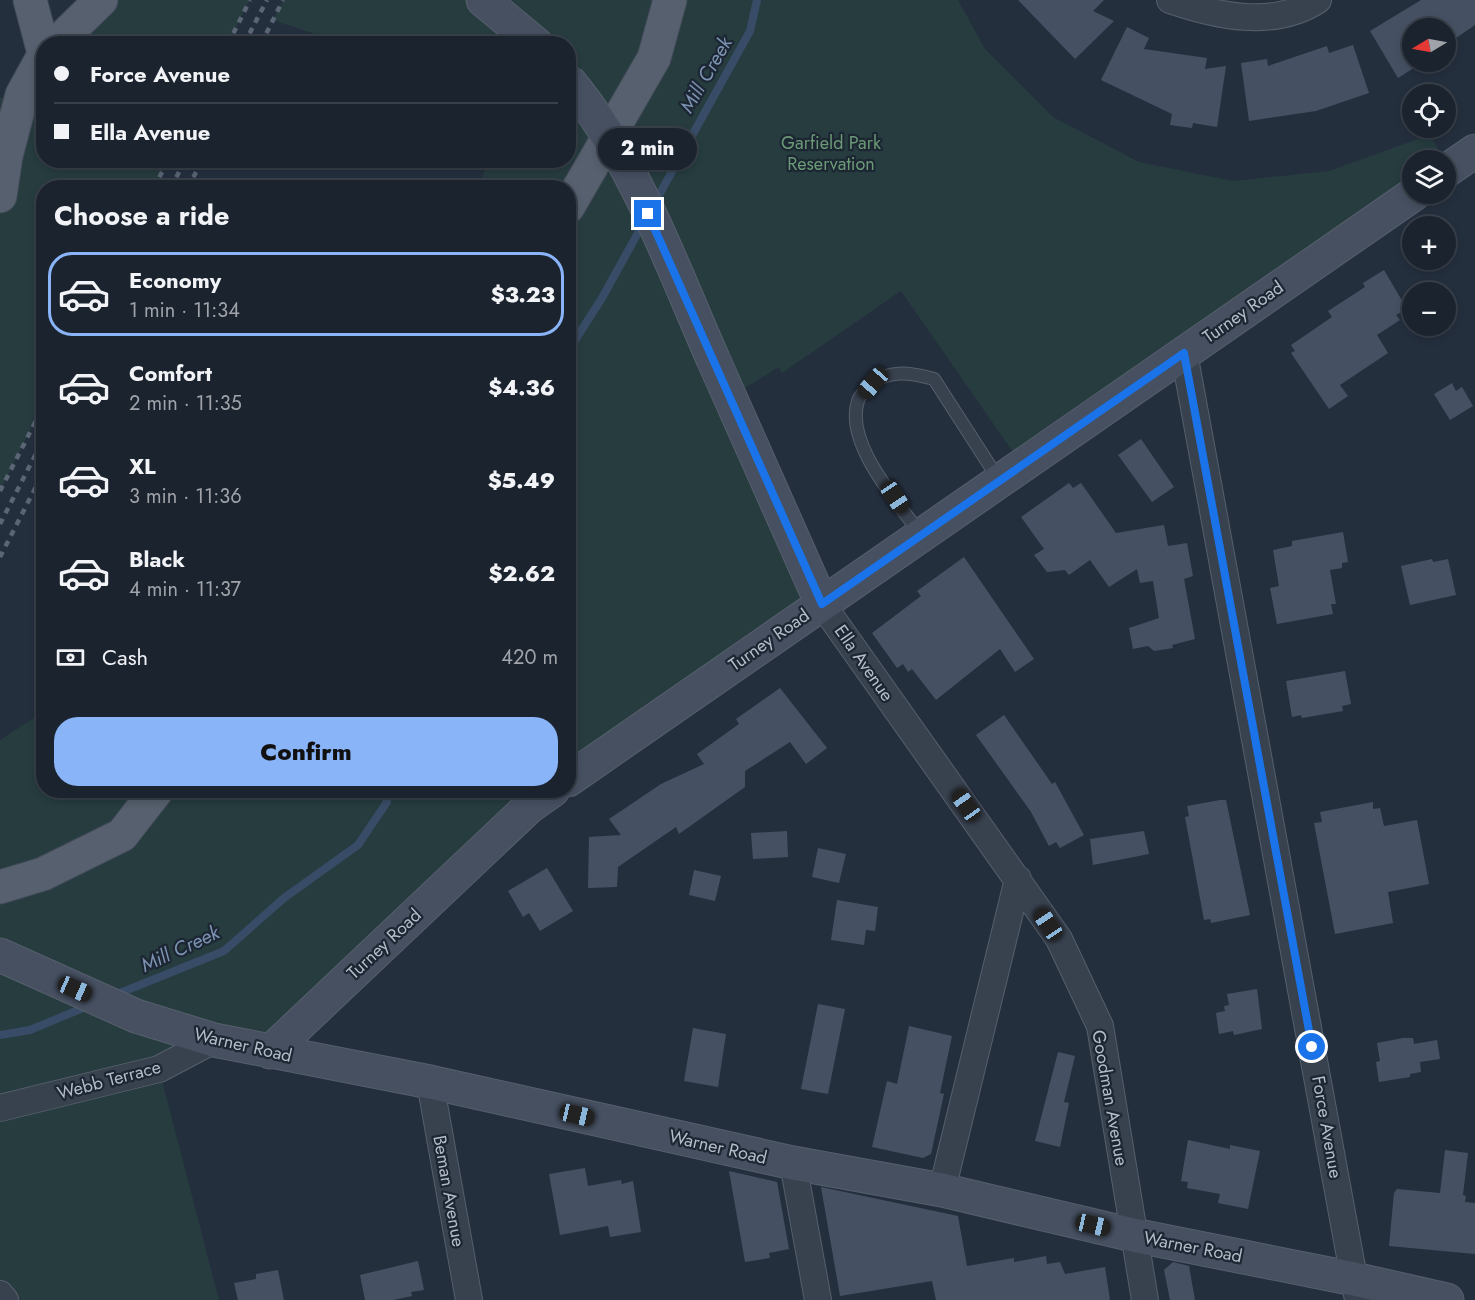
<!DOCTYPE html>
<html lang="en">
<head>
<meta charset="utf-8">
<style>
  body { margin:0; font-family:Jost,sans-serif; background:#282f3a; color:#f1f3f6; height:100vh; display:flex; flex-direction:column; font-size:22px; white-space:nowrap }
  * { box-sizing:border-box; margin:0 }
  p { font-size:20px; color:#a0a4aa }
  .icon { flex:none; width:33px; height:33px; fill:none; stroke:currentColor; stroke-width:2; stroke-linecap:round; stroke-linejoin:round }
  .map { position:relative; flex:1; overflow:hidden }
  .sheet { position:absolute; left:36px; top:180px; width:540px; height:618px; display:flex; flex-direction:column; background:#1b232e; border-radius:24px; box-shadow:0 3px 9px #0003,0 0 0 2px #39404a }
  .sheet>* { flex:none }
  .top-card { position:absolute; left:36px; top:36px; width:540px; height:132px; border-radius:24px; box-shadow:0 3px 9px #0003,0 0 0 2px #39404a; display:grid; align-content:center; height:132px; padding:0 18px; background:#1b232e }
  .needle { width:39px; rotate:260deg }
  .fabs { position:absolute; left:1402px; top:18px; display:grid; gap:12px }
  .fabs a { display:grid; place-items:center; width:54px; height:54px; border-radius:50%; background:#1b232e; box-shadow:0 3px 9px #0003,0 0 0 2px #39404a; font-size:30px }
  .end { position:absolute; width:27px; height:27px; margin:-14px; border:8px solid #1a73e8; background:#fff; box-shadow:0 0 0 3px #fff }
  .from { border-radius:50% }
  .bubble { position:absolute; height:42px; border-radius:21px; background:#1b232e; box-shadow:0 3px 9px #0003,0 0 0 2px #39404a; font-size:20px; font-weight:800; line-height:42px; text-align:center }
  .car { position:absolute; width:18px; height:36px; margin:-18px -9px; border-radius:8px; box-shadow:0 0 4px 2px #0007; background:linear-gradient(#222 24%,#8ab4d8 0 40%,#222 0 76%,#8ab4d8 0 86%,#222 0) }
  .top-card b { display:flex; align-items:center; gap:21px; height:57px; font-size:22px }
  .top-card b+b { border-top:2px solid #39404a }
  .top-card i { width:15px; height:15px; background:#f1f3f6 }
  ul { padding:0; list-style:none }
  li { display:flex; align-items:center; gap:18px; height:84px; margin:0 12px 9px; padding:0 6px; border:3px solid transparent; border-radius:24px }
  li div { flex:1 }
  li b { display:block; font-size:22px }
  li em { font-style:normal; font-weight:800 }
  li.active { border-color:#8ab4f8 }
  li>.icon { width:54px; height:54px; stroke-width:1.5 }
  h2 { padding:0 18px; font-size:27px; line-height:72px }
  .pay { display:flex; align-items:center; gap:15px; height:66px; padding:0 18px; font-size:22px }
  .pay p { margin-inline-start:auto }
  .primary-button { display:flex; gap:12px; margin-top:auto; padding:12px 18px }
  .primary-button a { flex:1; height:69px; border-radius:24px; background:#8ab4f8; color:#111; font-size:24px; font-weight:800; line-height:69px; text-align:center }
  .map>svg:first-child { display:block }
  .green { fill:#263c3f }
  .lines { fill:none; stroke-linecap:round; stroke-linejoin:round }
  .stream { stroke:#394c67; stroke-width:8 }
  .building { fill:#455162 }
  .service-casing { stroke:#565f6c; stroke-width:14 }
  .minor-casing { stroke:#565f6c; stroke-width:28 }
  .secondary-casing { stroke:#565f6c; stroke-width:35 }
  .primary-casing { stroke:#414a57; stroke-width:35 }
  .service { stroke:#38414e; stroke-width:12 }
  .minor { stroke:#38414e; stroke-width:26 }
  .secondary { stroke:#465061; stroke-width:33 }
  .primary { stroke:#56606e; stroke-width:33 }
  .rail { stroke:#5a6575; stroke-width:4.5; stroke-dasharray:6 6; stroke-linecap:butt }
  .secondary-bridge-casing { stroke:#565f6c; stroke-width:35; stroke-linecap:butt }
  .secondary-bridge { stroke:#465061; stroke-width:33 }
  .route { stroke:#1a73e8; stroke-width:8 }
  .labels { text-anchor:middle; dominant-baseline:central; stroke-width:4.5; stroke-linejoin:round; paint-order:stroke }
  .park-label { font-size:18px; fill:#6b9a76; stroke:#1d2633 }
  .street-label { font-size:18px; fill:#b4bcc9; stroke:#1d2633 }
  .water-label { font-size:20px; font-style:italic; fill:#7c92b1; stroke:#1d2633 }
</style>
</head>
<body>
<div class="map">
<svg width="1475" height="1300" viewBox="0 0 1475 1300">
  <rect width="100%" height="100%" fill="#242f3e"/>
  <!-- green -->
  <path class="green" d="M101 0H250L228 43 56 44Z
    M283 0H958L985 49 1053 117 1139 162 1233 181 1329 171 1429 135 1446 160H1413V194L1022 465 901 291 782 373 779 367 730 397 822 604 569 780 568 188 480 187 487 161 568 160V44L342 43 273 20Z
    M43 55 44 160 168 161 154 187 44 188 43 405 0 491V98L22 95Z
    M43 712 44 790 553 791 270 1052 214 1040 159 1069 219 1300H0V740Z"/>
  <g class="lines">
    <!-- stream -->
    <path class="stream" d="M654 204 750 31 757 0
      M568 351 602 298 644 222
      M115 995 224 951 284 898 358 845 387 802 385 790
      M0 1035 30 1030 90 1005"/>
  </g>
  <!-- building -->
  <path class="building" d="M1018 0H1104L1093 11 1114 21 1075 59Z
    M1421 0H1475V25L1446 45V28H1413V62H1423L1398 78 1370 31Z
    M1127 27 1149 38 1144 49 1207 58 1205 69 1226 66 1217 127 1193 123 1192 128 1170 125 1172 114 1101 80Z
    M1353 45 1369 93 1316 111 1249 121 1241 63 1267 59 1268 66 1327 46 1329 53Z
    M1384 270 1407 309 1396 315 1400 320 1377 335 1388 353 1340 385 1348 396 1329 409 1291 353 1295 351 1291 345 1332 317 1328 311 1365 287 1363 283Z
    M1452 383 1456 391 1462 387 1473 406 1450 420 1434 394Z
    M1141 439 1174 487 1152 502 1118 455Z
    M1069 483 1073 488 1081 483 1116 533 1164 525 1168 546 1187 543 1193 576 1184 579 1195 639 1172 645 1173 648 1154 651 1148 646 1133 649 1129 628 1159 618 1153 581 1140 583 1137 569 1109 587 1090 560 1069 575 1065 570 1047 572 1034 555 1044 549 1021 517Z
    M1343 532 1348 562 1342 563V568L1330 570 1336 604H1331L1333 614 1277 624 1270 588 1279 586 1273 550 1292 546V541Z
    M964 557 1034 659 1015 672 1000 649 936 700 912 669 908 672 903 664 897 668 872 633 921 596 917 591Z
    M1432 559 1433 562 1448 559 1456 595 1410 605 1401 566Z
    M1345 671 1351 704 1342 706 1343 711 1302 718 1301 715 1292 717 1286 681Z
    M780 688 827 748 806 764 790 742 745 771V787L679 834 676 827 618 867 617 887 588 888 589 837 621 835 609 819 661 784 704 764 697 754 739 724 736 719Z
    M1004 715 1052 784 1055 782 1084 835 1060 848 1056 842 1049 846 1031 812 976 735Z
    M1220 800H1226L1250 915 1211 923 1210 919 1204 920 1185 817 1189 816 1187 806Z
    M1373 802V809L1380 808 1384 826 1417 820 1429 884 1388 892 1393 923 1335 934 1314 823 1322 822 1320 812Z
    M787 831 788 857 753 859 751 833Z
    M1144 831 1149 854 1093 865 1090 839Z
    M818 848 846 854 839 883 812 877Z
    M547 868 573 911 540 931 529 913 523 917 508 891Z
    M694 870 721 876 715 901 689 895Z
    M837 900 878 907 875 931 866 930 864 945 831 940Z
    M1257 989 1262 1029 1234 1035 1233 1031 1219 1034 1216 1013 1225 1011 1224 1006 1229 1005 1227 994Z
    M818 1004 845 1009 828 1094 801 1089Z
    M909 1026 952 1036 940 1093 944 1094 931 1154 923 1158 872 1147 887 1081 897 1084Z
    M693 1028 726 1034 718 1087 684 1081Z
    M1403 1038H1413L1414 1044 1437 1040 1440 1059 1420 1062 1421 1072 1410 1074V1077L1379 1082 1376 1062 1380 1061 1377 1043Z
    M1058 1052 1075 1056 1064 1102 1069 1103 1060 1147 1035 1141Z
    M1188 1140 1230 1149V1145L1260 1151 1248 1209 1218 1203 1220 1194 1187 1188 1188 1182 1181 1181Z
    M1445 1150 1468 1153 1463 1195 1466 1196 1465 1202 1475 1203V1254L1389 1246 1394 1193 1397 1189 1440 1193Z
    M585 1168 588 1186 621 1180 622 1184 633 1181 641 1232 610 1237 608 1226 560 1235 549 1174Z
    M729 1171 777 1182 789 1249 769 1253 770 1258 745 1262Z
    M821 1187 958 1216 967 1266 1014 1258V1262L1046 1256 1047 1264 1060 1262 1065 1274 1105 1267 1110 1300H936L932 1281 840 1296Z
    M418 1261 424 1290 411 1292 412 1296 393 1300H365L360 1275Z
    M1173 1262 1189 1266 1195 1300H1170L1164 1270Z
    M278 1270 284 1300H238L234 1283 256 1279V1274Z"/>
  <g class="lines">
    <defs>
      <path id="service" d="M921 535C898 502 844 443 858 401 859 396 865 391 869 387 886 368 912 373 934 379L999 480"/>
      <path id="minor" d="M1170 0C1216 16 1274 29 1318 0
        M1184 353 1358 1300
        M822 604 1059 939 1100 1026 1145 1300
        M430 1082 469 1300
        M0 1108 159 1069 214 1040
        M793 1163 818 1300
        M942 1190 1018 879
        M0 1294 5 1300"/>
      <path id="secondary" d="M483 0 536 44
        M1446 171 1475 151
        M713 359 822 604
        M568 780 1414 194
        M0 955 136 1016 214 1040 430 1082 793 1163 942 1190 1133 1235 1354 1279 1447 1300
        M270 1052 529 807 553 790"/>
      <path id="primary" d="M30 0 44 53
        M56 44 101 0
        M0 196 6 156 22 95 44 55
        M568 207 654 58 670 0
        M0 887 43 874 122 835 157 790"/>
    </defs>
    <!-- service casing -->
    <use href="#service" class="service-casing"/>
    <!-- minor casing -->
    <use href="#minor" class="minor-casing"/>
    <!-- secondary casing -->
    <use href="#secondary" class="secondary-casing"/>
    <!-- primary casing -->
    <use href="#primary" class="primary-casing"/>
    <!-- service -->
    <use href="#service" class="service"/>
    <!-- minor -->
    <use href="#minor" class="minor"/>
    <!-- secondary -->
    <use href="#secondary" class="secondary"/>
    <!-- primary -->
    <use href="#primary" class="primary"/>
    <!-- rail -->
    <path class="rail" d="M228 44 250 0
      M244 44 267 0
      M261 44 283 0
      M154 188 168 160
      M171 188 185 160
      M188 188 202 160
      M0 491 44 405
      M0 524 44 438
      M0 557 44 471"/>
    <defs>
      <path id="secondary-bridge" d="M568 80C635 160 671 264 713 359"/>
    </defs>
    <!-- secondary-bridge casing -->
    <use href="#secondary-bridge" class="secondary-bridge-casing"/>
    <!-- secondary-bridge -->
    <use href="#secondary-bridge" class="secondary-bridge"/>
  </g>
  <g class="lines">
    <!-- route -->
    <path class="route" d="M648 214 822 604 1184 353 1312 1047"/>
  </g>
  <g class="labels">
    <!-- park labels -->
    <g class="park-label">
      <text x="831" y="143">Garfield Park<tspan x="831" dy="21">Reservation</tspan></text>
    </g>
    <!-- street labels -->
    <g class="street-label">
      <text transform="translate(1243 312) rotate(-35)">Turney Road</text>
      <text transform="translate(769 640) rotate(-35)">Turney Road</text>
      <text transform="translate(864 663) rotate(55)">Ella Avenue</text>
      <text transform="translate(384 944) rotate(-43)">Turney Road</text>
      <text transform="translate(243 1045) rotate(13)">Warner Road</text>
      <text transform="translate(109 1080) rotate(-15)">Webb Terrace</text>
      <text transform="translate(1110 1098) rotate(80)">Goodman Avenue</text>
      <text transform="translate(1327 1127) rotate(80)">Force Avenue</text>
      <text transform="translate(718 1147) rotate(13)">Warner Road</text>
      <text transform="translate(449 1191) rotate(80)">Beman Avenue</text>
      <text transform="translate(1193 1247) rotate(11)">Warner Road</text>
    </g>
    <!-- water labels -->
    <g class="water-label">
      <text transform="translate(706 75) rotate(-60)">Mill Creek</text>
      <text transform="translate(180 949) rotate(-25)">Mill Creek</text>
    </g>
  </g>
</svg>
<div class="fabs">
<a><svg class="needle" viewBox="-14 -14 28 28"><path d="M0-13l5 13h-10z" fill="#e53935"/><path d="M0 13l5-13h-10z" fill="#a0a4aa"/></svg></a>
<a><svg class="icon" aria-label="locate" viewBox="0 0 24 24"><circle cx="12" cy="12" r="6"/><path d="M12 2v4M12 18v4M2 12h4M18 12h4"/></svg></a>
<a><svg class="icon" aria-label="layers" viewBox="0 0 24 24"><path d="M12 4l9 5-9 5-9-5zM3 14l9 5 9-5"/></svg></a>
<a>+</a>
<a>−</a>
</div>
<i class="end from" style="left:1312px;top:1047px"></i>
<i class="end" style="left:648px;top:214px"></i>
<div class="bubble" style="left:598px;top:128px;width:99px">2 min</div>
<i class="car" style="left:873px;top:383px;rotate:221deg"></i>
<i class="car" style="left:895px;top:497px;rotate:146deg"></i>
<i class="car" style="left:966px;top:805px;rotate:325deg"></i>
<i class="car" style="left:1048px;top:924px;rotate:326deg"></i>
<i class="car" style="left:75px;top:989px;rotate:114deg"></i>
<i class="car" style="left:577px;top:1115px;rotate:103deg"></i>
<i class="car" style="left:1093px;top:1225px;rotate:103deg"></i>
<div class="top-card">
<b><i class="from"></i>Force Avenue</b>
<b><i></i>Ella Avenue</b>
</div>
<section class="sheet">
<h2>Choose a ride</h2>
<ul>
<li class="active"><svg class="icon" aria-label="car" viewBox="0 0 24 24"><path d="M5 17H2v-5l4-1 3-4h7l3 4 3 1v5h-3M9 17h6M6 11h13"/><circle cx="7" cy="17" r="2"/><circle cx="17" cy="17" r="2"/></svg><div><b>Economy</b><p>1 min · 11:34</p></div><em>$3.23</em></li>
<li><svg class="icon" aria-label="car" viewBox="0 0 24 24"><path d="M5 17H2v-5l4-1 3-4h7l3 4 3 1v5h-3M9 17h6M6 11h13"/><circle cx="7" cy="17" r="2"/><circle cx="17" cy="17" r="2"/></svg><div><b>Comfort</b><p>2 min · 11:35</p></div><em>$4.36</em></li>
<li><svg class="icon" aria-label="car" viewBox="0 0 24 24"><path d="M5 17H2v-5l4-1 3-4h7l3 4 3 1v5h-3M9 17h6M6 11h13"/><circle cx="7" cy="17" r="2"/><circle cx="17" cy="17" r="2"/></svg><div><b>XL</b><p>3 min · 11:36</p></div><em>$5.49</em></li>
<li><svg class="icon" aria-label="car" viewBox="0 0 24 24"><path d="M5 17H2v-5l4-1 3-4h7l3 4 3 1v5h-3M9 17h6M6 11h13"/><circle cx="7" cy="17" r="2"/><circle cx="17" cy="17" r="2"/></svg><div><b>Black</b><p>4 min · 11:37</p></div><em>$2.62</em></li>
</ul>
<div class="pay"><svg class="icon" aria-label="cash" viewBox="0 0 24 24"><path d="M3 7h18v10H3z"/><circle cx="12" cy="12" r="2"/></svg>Cash<p>420 m</p></div>
<div class="primary-button"><a>Confirm</a></div>
</section>
</div>
</body>
</html>
